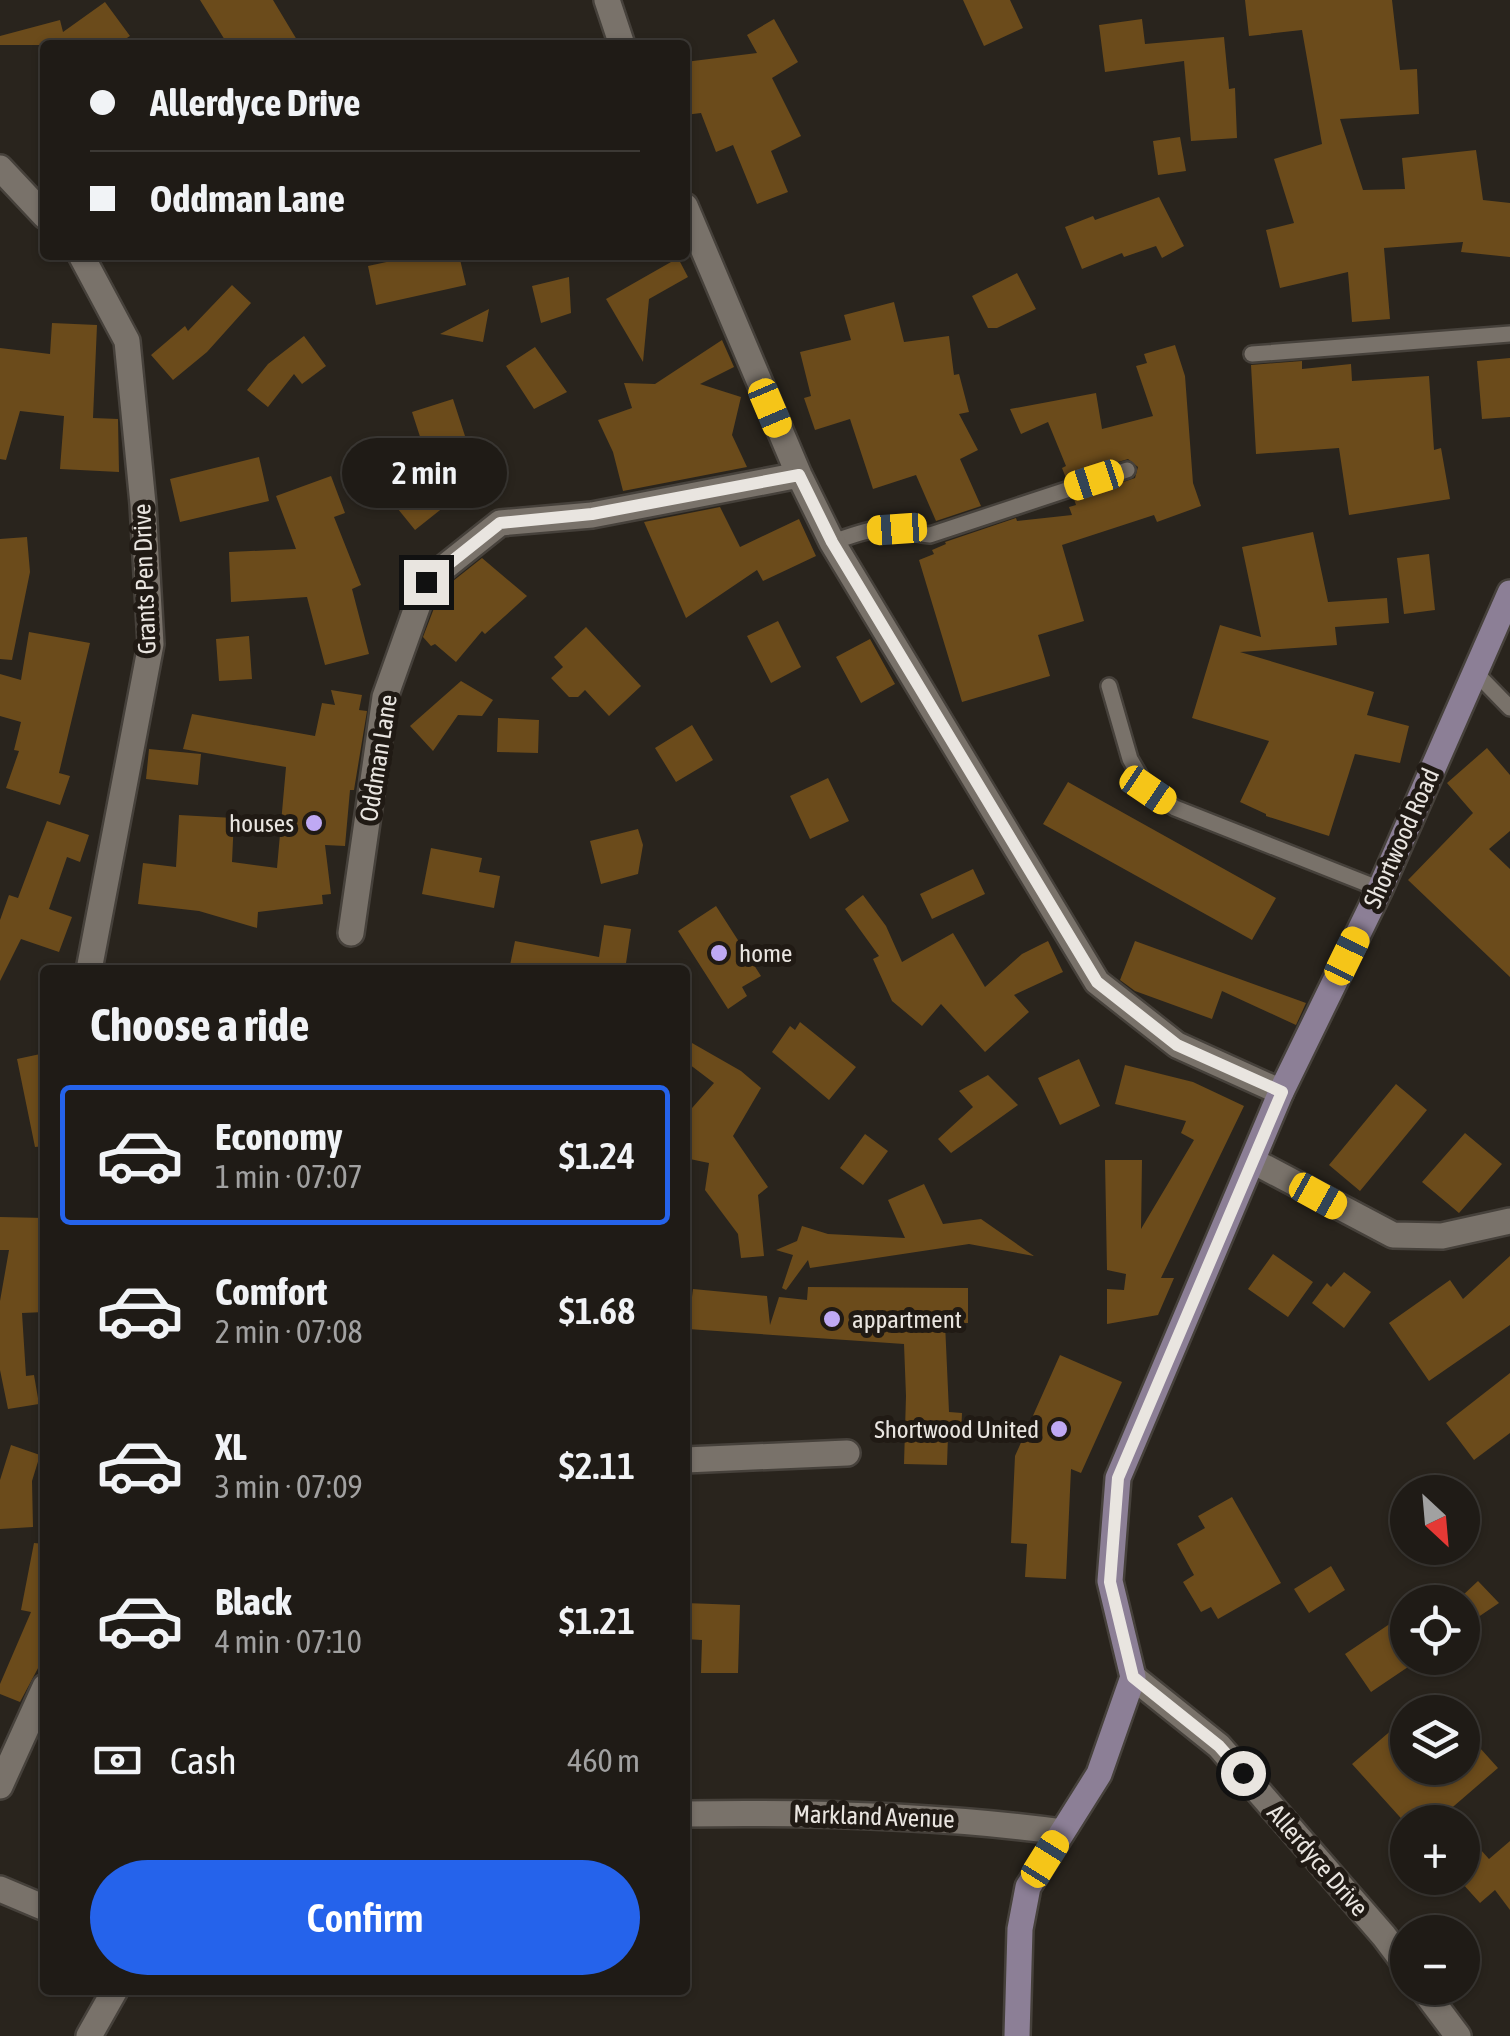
<!DOCTYPE html>
<html lang="en">
<head>
<meta charset="utf-8">
<style>
  body { margin:0; font-family:"Asap Condensed",sans-serif; background:#2c2823; color:#f1f3f6; height:100vh; display:flex; flex-direction:column; font-size:38px; white-space:nowrap }
  * { box-sizing:border-box; margin:0 }
  p { font-size:32px; color:#a1a1a1 }
  .icon { flex:none; width:55px; height:55px; fill:none; stroke:currentColor; stroke-width:2; stroke-linecap:round; stroke-linejoin:round }
  .map { position:relative; flex:1; overflow:hidden }
  .details { position:absolute; left:40px; top:965px; width:650px; height:1030px; display:flex; flex-direction:column; background:#1f1b16; border-radius:10px; box-shadow:0 2px 8px #0004,0 0 0 2px #3c3935 }
  .details>* { flex:none }
  .hud { position:absolute; left:40px; top:40px; width:650px; height:220px; border-radius:10px; box-shadow:0 2px 8px #0004,0 0 0 2px #3c3935; display:grid; align-content:center; height:220px; padding:0 50px; background:#1f1b16 }
  .needle { width:65px; rotate:154deg }
  .fabs { position:absolute; left:1390px; top:1475px; display:grid; gap:20px }
  .fabs a { display:grid; place-items:center; width:90px; height:90px; border-radius:50%; background:#1f1b16; box-shadow:0 2px 8px #0004,0 0 0 2px #3c3935; font-size:50px }
  .end { position:absolute; width:45px; height:45px; margin:-22px; border:12px solid #e9e5e0; background:#111; box-shadow:0 0 0 5px #111 }
  .from { border-radius:50% }
  .bubble { position:absolute; height:70px; border-radius:35px; background:#1f1b16; box-shadow:0 2px 8px #0004,0 0 0 2px #3c3935; font-size:32px; font-weight:600; line-height:70px; text-align:center }
  .car { position:absolute; width:30px; height:60px; margin:-30px -15px; border-radius:12px; box-shadow:0 0 8px 2px #0007; background:linear-gradient(#f5c518 24%,#345 0 40%,#f5c518 0 76%,#345 0 86%,#f5c518 0) }
  .hud b { display:flex; align-items:center; gap:35px; height:95px; font-size:38px }
  .hud b+b { border-top:2px solid #3c3935 }
  .hud i { width:25px; height:25px; background:#f1f3f6 }
  ul { padding:0; list-style:none }
  li { display:flex; align-items:center; gap:30px; height:140px; margin:0 20px 15px; padding:0 30px; border:5px solid transparent; border-radius:10px }
  li div { flex:1 }
  li b { display:block; font-size:38px }
  li em { font-style:normal; font-weight:600 }
  li.on { border-color:#2563eb }
  li>.icon { width:90px; height:90px; stroke-width:1.5 }
  h2 { padding:0 50px; font-size:45px; line-height:120px }
  .pay { display:flex; align-items:center; gap:25px; height:110px; padding:0 50px; font-size:38px }
  .pay p { margin-inline-start:auto }
  .cta { display:flex; gap:20px; margin-top:auto; padding:20px 50px }
  .cta a { flex:1; height:115px; border-radius:60px; background:#2563eb; color:#fff; font-size:40px; font-weight:600; line-height:115px; text-align:center }
  .map>svg:first-child { display:block }
  .building { fill:#6b4b1b }
  .lines { fill:none; stroke-linecap:round; stroke-linejoin:round }
  .lane-casing { stroke:#46413b; stroke-width:20 }
  .street-casing { stroke:#46413b; stroke-width:30 }
  .secondary-casing { stroke:#46413b; stroke-width:30 }
  .lane { stroke:#79726a; stroke-width:15 }
  .street { stroke:#79726a; stroke-width:25 }
  .secondary { stroke:#8c7f96; stroke-width:25 }
  .route { stroke:#e9e5e0; stroke-width:12 }
  .poi-dot { fill:#bfa9f4; stroke:#201a14; stroke-width:4 }
  .labels { text-anchor:middle; dominant-baseline:central; stroke-width:10; stroke-linejoin:round; paint-order:stroke }
  .street-label { font-size:25px; fill:#e9e5e0; stroke:#201a14 }
  .poi-label { font-size:25px; fill:#e9e5e0; stroke:#201a14; text-anchor:end }
</style>
</head>
<body>
<div class="map">
<svg width="1510" height="2036" viewBox="0 0 1510 2036">
  <rect width="100%" height="100%" fill="#29241d"/>
  <!-- building -->
  <path class="building" d="M200 0H273L300 45H228Z
    M963 0H1010L1023 28 984 46Z
    M1245 0H1392L1400 70 1417 69 1419 114 1340 119 1363 190 1405 189 1402 158 1476 150 1483 200 1510 203V257L1461 252 1463 242 1384 248 1390 319 1352 322 1348 272 1280 288 1266 230 1294 223 1274 159 1322 144 1302 30 1249 36Z
    M105 2 130 36 116 45H0V36L60 20 63 32Z
    M774 19 798 62 772 78 801 136 771 151 788 192 757 204 733 145 716 152 701 113 685 115V62L757 53 747 35Z
    M1142 19 1145 44 1224 37 1229 89 1235 88 1237 138 1191 141 1184 61 1105 72 1099 25Z
    M1180 137 1186 171 1158 175 1153 141Z
    M1159 197 1184 246 1162 258 1156 246 1124 257 1122 253 1082 269 1065 227 1093 216 1095 220Z
    M419 255H459L466 285 376 305 368 266Z
    M678 258 688 277 649 299 643 362 606 299Z
    M1017 273 1036 309 997 328H988L972 296Z
    M569 277 571 313 541 323 532 286Z
    M232 285 251 303 207 352 173 380 151 355 185 326 188 331Z
    M894 302 904 342 949 336 954 375 959 374 969 412 959 414 978 450 960 459 981 506 936 521 916 475 873 489 850 419 815 430 804 398 811 396 800 352 851 340 844 315Z
    M489 309 483 342 440 334Z
    M52 323 97 325 93 418 118 419 119 472 60 469 64 416 20 411 6 460 0 459V348L50 354Z
    M304 336 326 366 302 384 294 374 268 407 247 390 268 364Z
    M722 340 734 367 700 384 741 397 732 435 747 467 623 491 613 452 598 420 632 408 624 383 655 384Z
    M1175 345 1185 376 1193 483 1201 506 1157 522 1154 515 1062 545 1084 621 1038 635 1050 676 962 702 919 560 934 554 932 550 946 544 945 542 1016 518 1017 521 1072 515 1069 507 1076 505 1074 499 1135 478 1138 467 1128 459 1066 478 1062 468 1066 466 1048 422 1021 434 1010 409 1096 393 1102 429 1153 416 1136 366 1147 363 1144 354Z
    M535 347 567 392 534 409 506 366Z
    M1510 358V417L1482 419 1477 361Z
    M1302 361V369L1351 364 1352 381 1429 376 1434 450 1441 448 1450 499 1349 515 1339 448 1256 454 1251 365Z
    M453 399 465 436 424 449 412 412Z
    M259 457 269 501 180 522 170 479Z
    M438 459 464 491 415 530 389 498Z
    M331 476 345 513 334 517 361 585 352 589 369 654 325 665 307 597 231 602 229 552 296 549 276 496Z
    M720 507 740 547 799 519 816 556 763 581 757 570 686 618 644 522Z
    M1313 532 1328 602 1387 598 1389 623 1335 627 1337 645 1240 652 1374 692 1367 715 1409 726 1400 763 1355 754 1329 836 1266 816V814L1240 802 1269 741 1192 718 1220 625 1261 637 1242 547Z
    M27 537 30 572 12 660 0 659V539Z
    M1429 554 1435 610 1404 614 1397 558Z
    M482 558 527 596 485 634 482 631 456 662 435 644 431 646 423 637 436 603 453 581Z
    M778 621 801 667 771 683 747 636Z
    M586 627 641 686 609 716 585 690 578 697H569L551 678 563 667 554 657Z
    M29 632 90 643 59 773 70 776 60 805 6 788 19 751 14 750 21 722 0 716V674L21 680Z
    M249 636 252 679 219 681 216 639Z
    M870 639 895 684 861 703 836 657Z
    M461 681 493 700 482 716 458 715 433 751 410 726Z
    M331 690 362 695 359 710 367 711 354 790H350L345 846 325 845 331 894 322 895 323 904 258 912 257 928 199 911 138 904 143 863 176 867 179 815 234 818 232 862 277 868 286 767 183 749 192 714 315 736 322 703 335 705Z
    M498 718 539 720 538 753 497 752Z
    M692 725 713 760 676 782 655 748Z
    M1487 748 1510 775V831L1489 849 1510 869V977L1408 880 1473 813 1447 783Z
    M149 749 201 754 198 785 146 779Z
    M828 778 849 821 810 839 790 796Z
    M1068 782 1276 898 1252 940 1043 824Z
    M47 821 89 835 80 862 67 857 49 909 72 917 59 952 21 939 0 981V920L9 895 18 898Z
    M638 829 643 845 638 874 601 884 590 841Z
    M431 848 482 858 479 872 500 876 494 908 422 894Z
    M973 869 985 894 932 919 920 894Z
    M863 895 886 926 902 962 953 933 985 987 1022 954 1048 941 1063 972 1014 995 1029 1012 985 1052 941 1004 922 1026 892 1001 873 959 879 956 845 909Z
    M716 906 761 976 742 987 747 996 728 1009 678 931Z
    M604 925 631 929 625 970H509L515 941 599 957Z
    M1135 941 1223 973 1306 1003 1296 1025 1222 991 1212 1019 1135 991 1120 980Z
    M800 1022 856 1067 829 1100 772 1052 790 1026 795 1030Z
    M685 1039 741 1071 761 1088 733 1136 768 1187 758 1195 764 1256 741 1258 738 1234 705 1190 709 1163 685 1158V1116L714 1083 685 1061Z
    M45 1053V1146L35 1147 17 1059Z
    M1079 1059 1100 1106 1060 1125 1038 1078Z
    M1125 1065 1193 1082 1244 1106 1161 1278H1174L1158 1315 1107 1324V1289L1124 1290 1126 1274 1107 1270 1105 1160H1142L1141 1229 1194 1140 1181 1133 1186 1121 1115 1104Z
    M988 1075 1018 1105 951 1153 938 1139 973 1107 959 1091Z
    M1396 1084 1427 1110 1360 1191 1329 1165Z
    M1465 1133 1502 1164 1459 1213 1422 1182Z
    M865 1134 888 1151 863 1185 840 1168Z
    M924 1184 943 1224 981 1219 1034 1256 969 1244 810 1268 808 1260 786 1290 782 1288 793 1255 776 1250 797 1241 802 1226 828 1234 905 1238 888 1200Z
    M0 1217 45 1218V1312L22 1313 26 1376 34 1375 39 1404 8 1409 0 1370V1301L9 1250H0Z
    M1273 1254 1313 1282 1288 1317 1248 1289Z
    M1510 1256V1325L1429 1381 1389 1323 1450 1280 1463 1299Z
    M1344 1272 1371 1292 1344 1328 1312 1303 1327 1283 1331 1287Z
    M808 1287 968 1288V1323H945L949 1412 962 1413 961 1436 948 1435 947 1465 904 1464 906 1396 904 1344 688 1329 693 1289 767 1296 770 1325 779 1297 807 1300Z
    M1060 1355 1122 1382 1081 1473 1071 1469 1066 1579 1025 1577 1027 1544 1011 1543 1015 1456Z
    M1510 1373V1433L1474 1460 1446 1423Z
    M11 1445 40 1455 32 1481 33 1527 0 1529V1480Z
    M1232 1497 1281 1583 1218 1619 1211 1607 1201 1612 1183 1582 1194 1575 1177 1544 1205 1528 1198 1516Z
    M34 1543 45 1544V1655L20 1702 0 1694V1684L31 1612 21 1610Z
    M1331 1566 1345 1590 1309 1613 1294 1589Z
    M1478 1581 1499 1603 1462 1628V1596Z
    M685 1603 740 1605 738 1673H701L702 1640 685 1639Z
    M1397 1619 1408 1634V1667L1371 1692 1345 1654Z
    M1408 1716V1768H1462V1728L1498 1768 1447 1812 1457 1822H1408V1826L1352 1764Z
    M1462 1829 1489 1859 1510 1841V1910L1495 1890 1480 1903 1462 1883Z"/>
  <g class="lines">
    <defs>
      <path id="lane" d="M1252 354 1510 334
        M832 542C852 536 876 525 897 529 909 531 917 534 930 535L1127 470
        M1474 671 1510 708
        M1109 686 1130 759 1148 790 1175 808 1380 889"/>
      <path id="street" d="M607 0 622 45
        M0 168 45 216
        M685 206 799 475 832 542 1097 982 1177 1045 1281 1092
        M81 255 127 341 143 504 151 644 89 970
        M351 933 385 697 426 582 500 523 592 515 799 475
        M1253 1161 1393 1235 1442 1236 1510 1221
        M685 1460 847 1453
        M1133 1677 1219 1746 1384 1936 1408 1968
        M0 1786 45 1687
        M685 1814C811 1812 937 1815 1062 1832
        M0 1889 45 1908
        M1422 1988 1458 2036
        M89 2036 115 1990"/>
      <path id="secondary" d="M1017 2036 1020 1929 1028 1887 1099 1774 1133 1677 1110 1581 1118 1478 1281 1092 1380 889 1510 593"/>
    </defs>
    <!-- lane casing -->
    <use href="#lane" class="lane-casing"/>
    <!-- street casing -->
    <use href="#street" class="street-casing"/>
    <!-- secondary casing -->
    <use href="#secondary" class="secondary-casing"/>
    <!-- lane -->
    <use href="#lane" class="lane"/>
    <!-- street -->
    <use href="#street" class="street"/>
    <!-- secondary -->
    <use href="#secondary" class="secondary"/>
  </g>
  <g class="lines">
    <!-- route -->
    <path class="route" d="M426 582 500 523 592 514 799 475 832 542 1097 982 1177 1045 1282 1092 1118 1478 1110 1582 1133 1677 1219 1746 1243 1773"/>
  </g>
  <!-- markers -->
  <g class="poi-dot">
    <circle cx="314" cy="823" r="10"/>
    <circle cx="719" cy="953" r="10"/>
    <circle cx="832" cy="1319" r="10"/>
    <circle cx="1059" cy="1429" r="10"/>
  </g>
  <g class="labels">
    <!-- street labels -->
    <g class="street-label">
      <text transform="translate(144 579) rotate(-92)">Grants Pen Drive</text>
      <text transform="translate(378 758) rotate(-81)">Oddman Lane</text>
      <text transform="translate(1401 838) rotate(-66)">Shortwood Road</text>
      <text transform="translate(874 1816) rotate(2)">Markland Avenue</text>
      <text transform="translate(1318 1860) rotate(49)">Allerdyce Drive</text>
    </g>
    <!-- poi labels -->
    <g class="poi-label">
      <text x="294" y="823">houses</text>
      <text x="739" y="953" text-anchor="start">home</text>
      <text x="852" y="1319" text-anchor="start">appartment</text>
      <text x="1039" y="1429">Shortwood United</text>
    </g>
  </g>
</svg>
<div class="fabs">
<a><svg class="needle" viewBox="-14 -14 28 28"><path d="M0-13l5 13h-10z" fill="#e53935"/><path d="M0 13l5-13h-10z" fill="#a1a1a1"/></svg></a>
<a><svg class="icon" aria-label="locate" viewBox="0 0 24 24"><circle cx="12" cy="12" r="6"/><path d="M12 2v4M12 18v4M2 12h4M18 12h4"/></svg></a>
<a><svg class="icon" aria-label="layers" viewBox="0 0 24 24"><path d="M12 4l9 5-9 5-9-5zM3 14l9 5 9-5"/></svg></a>
<a>+</a>
<a>−</a>
</div>
<i class="end from" style="left:1243px;top:1773px"></i>
<i class="end" style="left:426px;top:582px"></i>
<div class="bubble" style="left:342px;top:438px;width:165px">2 min</div>
<i class="car" style="left:770px;top:408px;rotate:157deg"></i>
<i class="car" style="left:1094px;top:480px;rotate:252deg"></i>
<i class="car" style="left:897px;top:529px;rotate:266deg"></i>
<i class="car" style="left:1148px;top:790px;rotate:124deg"></i>
<i class="car" style="left:1347px;top:956px;rotate:26deg"></i>
<i class="car" style="left:1318px;top:1196px;rotate:119deg"></i>
<i class="car" style="left:1045px;top:1859px;rotate:32deg"></i>
<div class="hud">
<b><i class="from"></i>Allerdyce Drive</b>
<b><i></i>Oddman Lane</b>
</div>
<section class="details">
<h2>Choose a ride</h2>
<ul>
<li class="on"><svg class="icon" aria-label="car" viewBox="0 0 24 24"><path d="M5 17H2v-5l4-1 3-4h7l3 4 3 1v5h-3M9 17h6M6 11h13"/><circle cx="7" cy="17" r="2"/><circle cx="17" cy="17" r="2"/></svg><div><b>Economy</b><p>1 min · 07:07</p></div><em>$1.24</em></li>
<li><svg class="icon" aria-label="car" viewBox="0 0 24 24"><path d="M5 17H2v-5l4-1 3-4h7l3 4 3 1v5h-3M9 17h6M6 11h13"/><circle cx="7" cy="17" r="2"/><circle cx="17" cy="17" r="2"/></svg><div><b>Comfort</b><p>2 min · 07:08</p></div><em>$1.68</em></li>
<li><svg class="icon" aria-label="car" viewBox="0 0 24 24"><path d="M5 17H2v-5l4-1 3-4h7l3 4 3 1v5h-3M9 17h6M6 11h13"/><circle cx="7" cy="17" r="2"/><circle cx="17" cy="17" r="2"/></svg><div><b>XL</b><p>3 min · 07:09</p></div><em>$2.11</em></li>
<li><svg class="icon" aria-label="car" viewBox="0 0 24 24"><path d="M5 17H2v-5l4-1 3-4h7l3 4 3 1v5h-3M9 17h6M6 11h13"/><circle cx="7" cy="17" r="2"/><circle cx="17" cy="17" r="2"/></svg><div><b>Black</b><p>4 min · 07:10</p></div><em>$1.21</em></li>
</ul>
<div class="pay"><svg class="icon" aria-label="cash" viewBox="0 0 24 24"><path d="M3 7h18v10H3z"/><circle cx="12" cy="12" r="2"/></svg>Cash<p>460 m</p></div>
<div class="cta"><a>Confirm</a></div>
</section>
</div>
</body>
</html>
